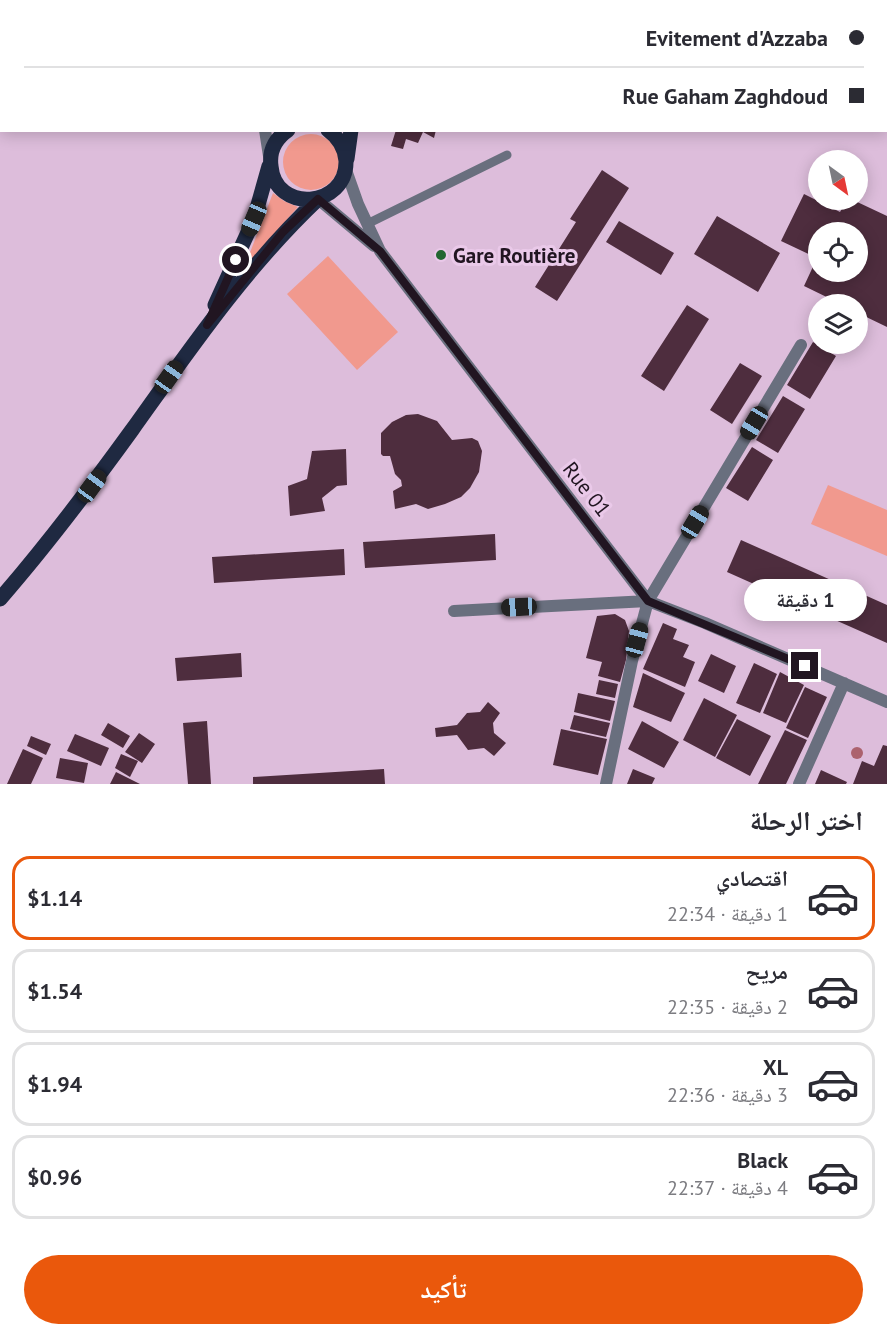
<!DOCTYPE html>
<html lang="ar">
<head>
<meta charset="utf-8">
<style>
  body { margin:0; font-family:"PT Sans","Noto Naskh Arabic",sans-serif; background:#f7f7f7; color:#2b2b33; direction:rtl; height:100vh; display:flex; flex-direction:column; font-size:22px; white-space:nowrap }
  * { box-sizing:border-box; margin:0 }
  p { font-size:20px; color:#7c7c81 }
  .icon { flex:none; width:33px; height:33px; fill:none; stroke:currentColor; stroke-width:2; stroke-linecap:round; stroke-linejoin:round }
  .map { position:relative; height:784px; overflow:hidden; direction:ltr }
  .sheet { display:flex; flex-direction:column; background:#fff; flex:1 }
  .sheet>* { flex:none }
  .guide { position:absolute; left:0px; top:0px; width:888px; height:132px; box-shadow:0 3px 15px #0003; direction:rtl; display:grid; align-content:center; height:132px; padding:0 24px; background:#fff }
  .needle { width:39px; rotate:147deg }
  .fabs { position:absolute; left:808px; top:150px; display:grid; gap:12px }
  .fabs a { display:grid; place-items:center; width:60px; height:60px; border-radius:50%; background:#fff; box-shadow:0 3px 15px #0003; font-size:30px }
  .end { position:absolute; width:27px; height:27px; margin:-14px; border:8px solid #211521; background:#fff; box-shadow:0 0 0 3px #fff }
  .from { border-radius:50% }
  .bubble { position:absolute; height:42px; border-radius:21px; background:#fff; box-shadow:0 3px 15px #0003; font-size:20px; font-weight:700; line-height:42px; text-align:center; direction:rtl }
  .car { position:absolute; width:18px; height:36px; margin:-18px -9px; border-radius:8px; box-shadow:0 0 4px 2px #0007; background:linear-gradient(#222 24%,#8ab4d8 0 40%,#222 0 76%,#8ab4d8 0 86%,#222 0) }
  .guide b { display:flex; align-items:center; gap:21px; height:57px; font-size:22px }
  .guide b+b { border-top:2px solid #e1e1e2 }
  .guide i { width:15px; height:15px; background:#2b2b33 }
  ul { padding:0; list-style:none }
  li { display:flex; align-items:center; gap:18px; height:84px; margin:0 12px 9px; padding:0 12px; border:3px solid #e1e1e2; border-radius:18px }
  li div { flex:1 }
  li b { display:block; font-size:22px }
  li em { font-style:normal; font-weight:700 }
  li.current { border-color:#ea580c }
  li>.icon { width:54px; height:54px; stroke-width:1.5 }
  h2 { padding:0 24px; font-size:27px; line-height:72px }
  .action { display:flex; gap:12px; margin-top:auto; padding:12px 24px }
  .action a { flex:1; height:69px; border-radius:36px; background:#ea580c; color:#fff; font-size:24px; font-weight:700; line-height:69px; text-align:center }
  .map>svg:first-child { display:block }
  .green { fill:#f1998e }
  .building { fill:#4e2d3e; fill-rule:evenodd }
  .lines { fill:none; stroke-linecap:round; stroke-linejoin:round }
  .lane { stroke:#696f7e; stroke-width:9 }
  .street { stroke:#696f7e; stroke-width:12 }
  .primary { stroke:#1f2941; stroke-width:15 }
  .tree { fill:#ac626e }
  .route { stroke:#211521; stroke-width:8 }
  .poi-dot { fill:#226631; stroke:#eac9e9; stroke-width:2 }
  .labels { text-anchor:middle; dominant-baseline:central; stroke-width:6; stroke-linejoin:round; paint-order:stroke }
  .poi-label { font-size:21px; font-weight:bold; fill:#211521; stroke:#eac9e9; text-anchor:start }
  .street-label { font-size:21px; fill:#211521; stroke:#eac9e9 }
</style>
</head>
<body>
<div class="map">
<svg width="887" height="784" viewBox="0 0 887 784">
  <rect width="100%" height="100%" fill="#ddbddb"/>
  <!-- green -->
  <path class="green" d="M283 162a28 28 0 1 1 56 0a28 28 0 1 1-56 0Z
    M273 193 284 201 298 207 244 268Z
    M328 256 398 332 357 370 287 294Z
    M828 485 887 510V556L811 524Z"/>
  <!-- building -->
  <path class="building" d="M396 130H436L434 138 423 132 418 143 406 139 403 149 391 146Z
    M602 170 629 188 557 301 535 287 576 222 570 219Z
    M804 194 840 212 847 200H853L887 216V327L858 313V304H841L804 286 817 258 781 241ZM819 232H858V272H819Z
    M717 216 780 253 758 292 694 254Z
    M619 221 674 253 661 275 606 242Z
    M687 305 709 319 664 391 641 376Z
    M813 342 836 356 810 399 787 385Z
    M740 363 762 376 732 424 710 410Z
    M783 396 805 409 778 453 756 440Z
    M418 414 437 421 452 440 472 438 478 441 482 451 479 472 470 488 461 497 445 504 428 509 416 504 395 509 393 491 402 486 401 480 395 474 390 456H383L381 454V433L392 422 406 415Z
    M752 447 773 460 748 501 726 488Z
    M346 449 347 485 337 486 322 498 325 511 290 516 288 486 307 479 312 451Z
    M495 534 496 560 365 568 363 542Z
    M741 540 887 605V643L727 572Z
    M344 549 345 575 214 583 212 557Z
    M615 614 625 620 629 631 626 660 620 682 598 676 602 662 586 658 597 616Z
    M663 623 677 629 673 639 689 645 683 657 695 662 685 687 643 669Z
    M241 653 242 677 177 681 175 658Z
    M711 654 736 666 724 693 698 681Z
    M754 663 777 674 760 713 736 703Z
    M780 672 804 685 786 723 763 713Z
    M643 673 685 693 671 722 633 707Z
    M599 680 618 684 615 698 596 694Z
    M805 687 827 697 808 738 786 728Z
    M578 693 615 701 610 721 574 712Z
    M704 698 737 715 715 757 683 740Z
    M488 702 500 713 493 723 494 733 506 743 494 756 484 748 468 750 457 735 436 737 435 728 457 725 467 713 480 712Z
    M574 715 610 723 606 737 570 729Z
    M737 719 771 736 750 776 716 758Z
    M207 721 211 784H188L183 723Z
    M642 721 679 742 664 768 628 749Z
    M108 723 130 736 123 748 101 735Z
    M561 729 607 739 598 775 553 765Z
    M785 730 807 740 786 784H758Z
    M139 733 155 744 142 763 125 752Z
    M75 734 109 748 101 766 67 751Z
    M31 736 51 744 46 755 27 746Z
    M883 745 887 746V784H853L862 761 874 766Z
    M23 749 43 758 31 784H7Z
    M121 754 138 761 130 777 115 768Z
    M60 758 88 763 84 783 56 778Z
    M384 769 385 784H253V777Z
    M633 769 655 778 652 784H627Z
    M821 770 847 782 846 784H815Z
    M116 772 140 784H110Z"/>
  <g class="lines">
    <!-- lane -->
    <path class="lane" d="M462 0 463 2
      M367 224 507 155"/>
    <!-- street -->
    <path class="street" d="M185 0 186 2
      M265 130 269 156
      M346 170 358 204 380 251 648 601
      M318 199 374 246
      M454 611 648 601 705 623 887 702
      M606 784 632 661 648 601 801 345
      M799 784 844 683"/>
    <!-- primary -->
    <path class="primary" d="M394 2 395 0
      M288 130C275 139 269 151 271 166 275 214 347 208 346 161 345 148 339 138 328 130
      M347 159 351 130
      M215 305 254 219 269 166
      M0 599C47 545 90 488 132 430 190 349 246 267 318 199"/>
  </g>
  <!-- trees -->
  <circle class="tree" cx="857" cy="753" r="6"/>
  <g class="lines">
    <!-- route -->
    <path class="route" d="M236 260 207 325 283 232 318 199 380 251 648 601 805 666"/>
  </g>
  <!-- markers -->
  <circle class="poi-dot" cx="441" cy="255" r="6"/>
  <g class="labels">
    <!-- poi labels -->
    <g class="poi-label">
      <text x="453" y="255">Gare Routière</text>
    </g>
    <!-- street labels -->
    <g class="street-label">
      <text transform="translate(587 489) rotate(52)">Rue 01</text>
    </g>
  </g>
</svg>
<div class="fabs">
<a><svg class="needle" viewBox="-14 -14 28 28"><path d="M0-13l5 13h-10z" fill="#e53935"/><path d="M0 13l5-13h-10z" fill="#7c7c81"/></svg></a>
<a><svg class="icon" aria-label="locate" viewBox="0 0 24 24"><circle cx="12" cy="12" r="6"/><path d="M12 2v4M12 18v4M2 12h4M18 12h4"/></svg></a>
<a><svg class="icon" aria-label="layers" viewBox="0 0 24 24"><path d="M12 4l9 5-9 5-9-5zM3 14l9 5 9-5"/></svg></a>
</div>
<i class="end from" style="left:236px;top:260px"></i>
<i class="end" style="left:805px;top:666px"></i>
<div class="bubble" style="left:744px;top:579px;width:123px">1 دقيقة</div>
<i class="car" style="left:254px;top:219px;rotate:203deg"></i>
<i class="car" style="left:169px;top:377px;rotate:35deg"></i>
<i class="car" style="left:754px;top:423px;rotate:211deg"></i>
<i class="car" style="left:92px;top:486px;rotate:36deg"></i>
<i class="car" style="left:695px;top:522px;rotate:31deg"></i>
<i class="car" style="left:519px;top:607px;rotate:267deg"></i>
<i class="car" style="left:637px;top:640px;rotate:15deg"></i>
<div class="guide">
<b><i class="from"></i>Evitement d'Azzaba</b>
<b><i></i>Rue Gaham Zaghdoud</b>
</div>
</div>
<section class="sheet">
<h2>اختر الرحلة</h2>
<ul>
<li class="current"><svg class="icon" aria-label="car" viewBox="0 0 24 24"><path d="M5 17H2v-5l4-1 3-4h7l3 4 3 1v5h-3M9 17h6M6 11h13"/><circle cx="7" cy="17" r="2"/><circle cx="17" cy="17" r="2"/></svg><div><b>اقتصادي</b><p>1 دقيقة · 22:34</p></div><em>$1.14</em></li>
<li><svg class="icon" aria-label="car" viewBox="0 0 24 24"><path d="M5 17H2v-5l4-1 3-4h7l3 4 3 1v5h-3M9 17h6M6 11h13"/><circle cx="7" cy="17" r="2"/><circle cx="17" cy="17" r="2"/></svg><div><b>مريح</b><p>2 دقيقة · 22:35</p></div><em>$1.54</em></li>
<li><svg class="icon" aria-label="car" viewBox="0 0 24 24"><path d="M5 17H2v-5l4-1 3-4h7l3 4 3 1v5h-3M9 17h6M6 11h13"/><circle cx="7" cy="17" r="2"/><circle cx="17" cy="17" r="2"/></svg><div><b>XL</b><p>3 دقيقة · 22:36</p></div><em>$1.94</em></li>
<li><svg class="icon" aria-label="car" viewBox="0 0 24 24"><path d="M5 17H2v-5l4-1 3-4h7l3 4 3 1v5h-3M9 17h6M6 11h13"/><circle cx="7" cy="17" r="2"/><circle cx="17" cy="17" r="2"/></svg><div><b>Black</b><p>4 دقيقة · 22:37</p></div><em>$0.96</em></li>
</ul>
<div class="action"><a>تأكيد</a></div>
</section>
</body>
</html>
